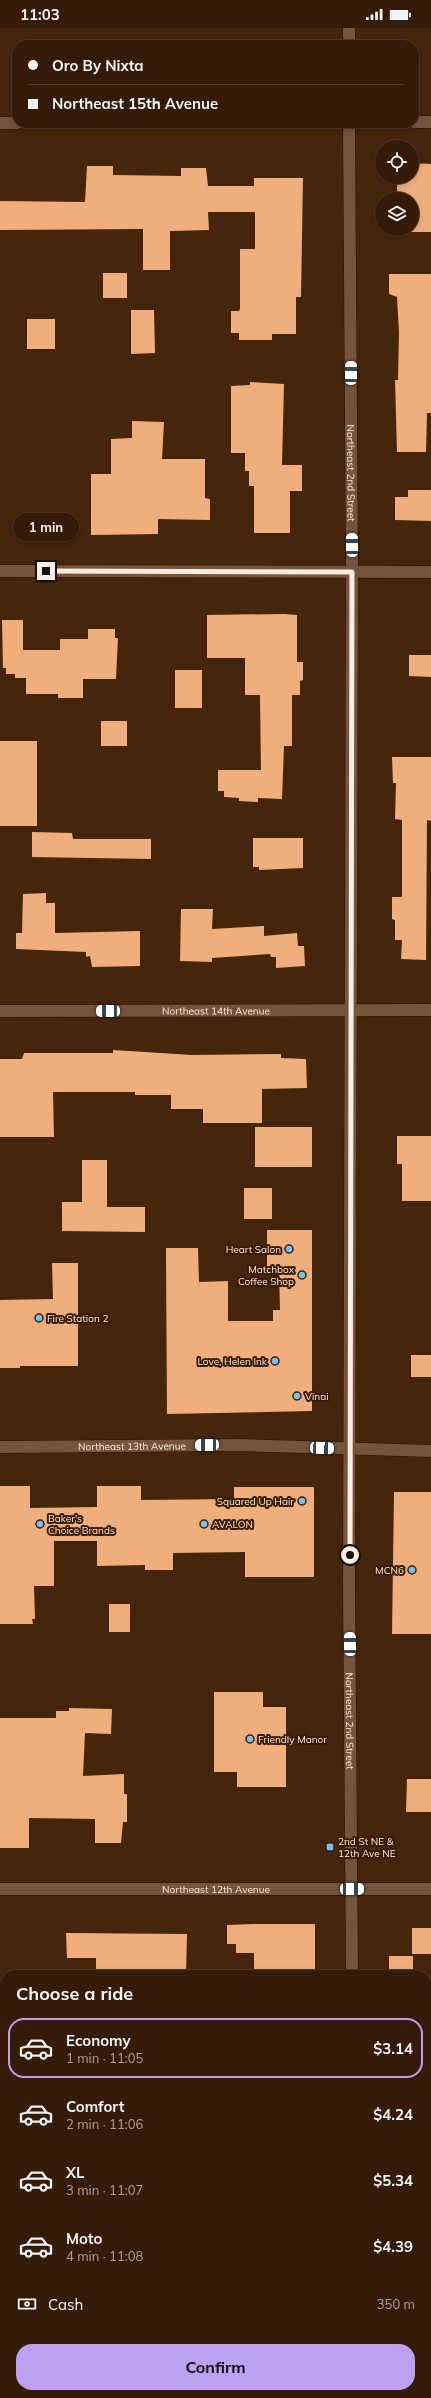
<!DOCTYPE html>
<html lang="en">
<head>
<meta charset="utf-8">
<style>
  body { margin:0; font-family:Mulish,sans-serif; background:#3c2512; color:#f1f3f6; height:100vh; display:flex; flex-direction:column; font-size:15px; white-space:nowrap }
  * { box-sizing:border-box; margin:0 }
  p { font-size:13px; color:#a9a19c }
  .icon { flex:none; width:22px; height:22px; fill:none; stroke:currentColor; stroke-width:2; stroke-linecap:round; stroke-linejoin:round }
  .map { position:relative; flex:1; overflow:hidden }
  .drawer { position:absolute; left:0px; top:1942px; width:431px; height:428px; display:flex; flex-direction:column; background:#341c08; border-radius:16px 16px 0 0; box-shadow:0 2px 6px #0003,0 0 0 1px #4e3a29 }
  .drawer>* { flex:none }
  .guide { position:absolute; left:12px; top:12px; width:407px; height:88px; border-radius:16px; box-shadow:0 2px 6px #0003,0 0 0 1px #4e3a29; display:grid; align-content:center; height:88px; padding:0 16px; background:#341c08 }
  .buttons { position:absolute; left:375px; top:112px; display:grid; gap:8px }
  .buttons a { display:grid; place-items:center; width:44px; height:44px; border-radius:50%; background:#341c08; box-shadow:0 2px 6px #0003,0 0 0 1px #4e3a29; font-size:20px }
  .end { position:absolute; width:18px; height:18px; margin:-9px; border:5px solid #fdede1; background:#111; box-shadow:0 0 0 2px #111 }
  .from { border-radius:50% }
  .bubble { position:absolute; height:28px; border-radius:14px; background:#341c08; box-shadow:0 2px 6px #0003,0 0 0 1px #4e3a29; font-size:13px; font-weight:700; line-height:28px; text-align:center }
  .car { position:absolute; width:12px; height:24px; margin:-12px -6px; border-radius:5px; box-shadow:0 0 3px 1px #0007; background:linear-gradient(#fff 24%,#345 0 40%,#fff 0 76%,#345 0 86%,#fff 0) }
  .guide b { display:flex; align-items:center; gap:14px; height:38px; font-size:15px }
  .guide b+b { border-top:1px solid #4e3a29 }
  .guide i { width:10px; height:10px; background:#f1f3f6 }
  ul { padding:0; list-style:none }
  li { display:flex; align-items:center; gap:12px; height:60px; margin:0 8px 6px; padding:0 8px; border:2px solid transparent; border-radius:16px }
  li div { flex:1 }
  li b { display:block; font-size:15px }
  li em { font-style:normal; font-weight:700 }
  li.current { border-color:#bca0f2 }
  li>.icon { width:36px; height:36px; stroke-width:1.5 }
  h2 { padding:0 16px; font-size:18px; line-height:48px }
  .pay { display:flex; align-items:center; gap:10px; height:44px; padding:0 16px; font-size:15px }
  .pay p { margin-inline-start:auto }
  .cta { display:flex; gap:8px; margin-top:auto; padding:8px 16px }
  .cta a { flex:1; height:46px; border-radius:16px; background:#bca0f2; color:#111; font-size:16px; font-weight:700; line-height:46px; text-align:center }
  .status { display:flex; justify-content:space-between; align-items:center; height:28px; padding:0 20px; background:#341c08; direction:ltr }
  .status svg { height:11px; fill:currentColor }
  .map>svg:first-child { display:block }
  .building { fill:#f0ae7c }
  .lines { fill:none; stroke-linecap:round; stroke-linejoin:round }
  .minor-casing { stroke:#261000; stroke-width:13 }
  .major-casing { stroke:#261000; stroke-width:13 }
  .minor { stroke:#76543a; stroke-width:12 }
  .major { stroke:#c67d87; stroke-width:12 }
  .route { stroke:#fdede1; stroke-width:5 }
  .poi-dot { fill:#71c1f5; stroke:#3a1c02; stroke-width:1.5 }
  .labels { text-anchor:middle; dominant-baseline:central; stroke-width:4; stroke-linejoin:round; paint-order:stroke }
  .street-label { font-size:10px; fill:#fdede1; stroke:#3a1c02 }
  .poi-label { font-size:10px; fill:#fdede1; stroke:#3a1c02; text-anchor:start }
</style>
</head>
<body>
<div class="status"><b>11:03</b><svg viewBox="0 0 49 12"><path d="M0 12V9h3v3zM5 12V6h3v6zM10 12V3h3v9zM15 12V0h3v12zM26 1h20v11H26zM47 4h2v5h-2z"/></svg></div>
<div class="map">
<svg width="431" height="2370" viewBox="0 0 431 2370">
  <rect width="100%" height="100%" fill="#45260b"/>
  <!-- building -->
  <path class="building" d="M412 135 431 136V204H397V201H412V171H397V149H412Z
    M87 138H113V147L181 148V140H206L208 158H254V150H303L301 269H296V306H272V312H239V305H231V283H239L240 281V221H255V184H208L209 202 170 203V242H143V201L0 202V173L85 174Z
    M103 245H127V270H103Z
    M389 246H431V385H427L426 424H397L395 352H398L399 304 397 269 389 266Z
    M131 282H154L155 325 131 326Z
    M27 291H55V321H27Z
    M250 354 284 356 282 437H302V463H290V505H254V458H249V443H245V425H231V358L250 357Z
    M132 393 164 394 162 431H205V470L210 471V492L158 491V506L91 507V446H111V411L132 410Z
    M408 462H431V493L395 492V469H408Z
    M284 586 297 587V634H303V652L300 653V667H292V718H284L282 771 258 770V774L239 773V770L224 769V763H218V742H261L260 667H245V630H207V587Z
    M2 592H23V622H60V611H88V601H115V610H118L116 651H83V670H58V666H26V650H15V646H6V640H3Z
    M409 627H431V649L409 648Z
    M175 642H202V680H175Z
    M101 693H127V718H101Z
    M0 713H37V798H0Z
    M392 729H431V793L427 792 426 932 401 931 402 912H395V892L392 891V869H402V792L395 791 396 755H393Z
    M32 804 72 805 73 811H151V831L32 829Z
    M253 810H303V840L259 842V839H253Z
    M46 865V875H55V905L140 903V938L92 939 90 928 86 929V924L16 921V905H22L23 866Z
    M181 881H213L212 901 264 898V908L297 905 298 918H304L305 938 276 940V929H271L270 926 212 930V934L180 933Z
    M113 1022 192 1027 281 1026V1030L306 1031 307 1060 262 1061V1095H203V1081H171V1067H135V1064H53L54 1109H0V1031H22L24 1025H113Z
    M255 1099H312V1139H255Z
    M397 1108H431V1173H402V1136H397Z
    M82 1132H107V1179H145V1204L62 1203V1174H82Z
    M244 1160H272V1191H244Z
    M267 1202H312V1383L167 1386 166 1220H198L199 1254 228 1253V1293H273V1282H280L279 1241 267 1240Z
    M52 1235H78V1338H20V1340H0V1272L53 1271Z
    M411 1327H431V1349H411Z
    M0 1458H30V1480L97 1479V1458H141V1472L234 1471V1459H314V1549H245V1524L173 1525V1542H145V1537L97 1538V1513H54V1558H34L35 1591H32L33 1596H0Z
    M394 1464H431V1606H392Z
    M109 1576H130V1604H109Z
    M214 1664H263V1679H286V1759H237V1744H214Z
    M69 1680 112 1681 111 1706 85 1705 83 1748 124 1746V1766H127V1794H123L121 1815H95V1791L29 1790V1820H0V1690H56V1683H69Z
    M407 1751H431V1784H406Z
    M253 1896H315V1947H254V1925H236V1916H227V1897Z
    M412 1900H431V1926H412Z
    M66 1905 187 1906 186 1947H96V1930H67Z
    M389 1928H413V1947H389Z"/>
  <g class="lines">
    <defs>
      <g id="minor">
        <path d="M349 17V0"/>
        <path d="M414 94H431"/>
        <path d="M0 95H17"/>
        <path id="s1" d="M349 95 352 544 349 1557 352 1947"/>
        <path d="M0 543 431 544"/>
        <path id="s2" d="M0 983 431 982"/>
        <path id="s3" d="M0 1419 237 1417 431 1423"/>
        <path id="s4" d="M0 1861H431"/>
        <path d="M426 2323 431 2329"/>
        <path d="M46 2365 64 2370"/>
        <path d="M0 2369 41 2365"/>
      </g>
      <path id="major" d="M0 2310H5
        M426 2311H431"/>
    </defs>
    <!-- minor casing -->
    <use href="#minor" class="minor-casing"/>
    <!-- major casing -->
    <use href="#major" class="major-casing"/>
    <!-- minor -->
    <use href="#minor" class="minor"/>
    <!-- major -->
    <use href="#major" class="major"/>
  </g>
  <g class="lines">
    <!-- route -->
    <path class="route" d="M46 543 352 544 350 1527"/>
  </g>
  <!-- markers -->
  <g class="poi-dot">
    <circle cx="289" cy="1221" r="4"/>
    <circle cx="302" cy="1247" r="4"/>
    <circle cx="39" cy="1290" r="4"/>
    <circle cx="275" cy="1333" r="4"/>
    <circle cx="297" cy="1368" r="4"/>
    <circle cx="302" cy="1473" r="4"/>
    <circle cx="40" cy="1496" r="4"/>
    <circle cx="204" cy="1496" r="4"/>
    <circle cx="412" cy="1542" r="4"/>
    <circle cx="250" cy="1711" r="4"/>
    <rect x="326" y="1815" width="8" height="8" rx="2"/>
  </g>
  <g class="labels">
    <!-- street labels -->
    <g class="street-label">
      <text stroke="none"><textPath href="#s1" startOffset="350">Northeast 2nd Street</textPath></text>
      <text stroke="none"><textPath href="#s2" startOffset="216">Northeast 14th Avenue</textPath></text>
      <text stroke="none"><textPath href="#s3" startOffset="132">Northeast 13th Avenue</textPath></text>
      <text stroke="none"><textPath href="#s1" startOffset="1598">Northeast 2nd Street</textPath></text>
      <text stroke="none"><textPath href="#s4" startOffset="216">Northeast 12th Avenue</textPath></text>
    </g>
    <!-- poi labels -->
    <g class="poi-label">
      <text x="281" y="1221" text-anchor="end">Heart Salon</text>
      <text x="294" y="1241" text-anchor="end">Matchbox<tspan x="294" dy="12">Coffee Shop</tspan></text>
      <text x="47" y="1290">Fire Station 2</text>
      <text x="267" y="1333" text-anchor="end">Love, Helen Ink</text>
      <text x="305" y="1368">Vinai</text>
      <text x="294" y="1473" text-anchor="end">Squared Up Hair</text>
      <text x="48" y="1490">Baker's<tspan x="48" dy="12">Choice Brands</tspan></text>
      <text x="212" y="1496">AVALON</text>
      <text x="404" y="1542" text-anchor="end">MCN6</text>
      <text x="258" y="1711">Friendly Manor</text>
      <text x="338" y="1813">2nd St NE &amp;<tspan x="338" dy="12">12th Ave NE</tspan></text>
    </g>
  </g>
</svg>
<div class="buttons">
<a><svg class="icon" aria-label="locate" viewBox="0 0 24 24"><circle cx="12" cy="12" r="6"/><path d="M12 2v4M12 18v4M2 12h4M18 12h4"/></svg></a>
<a><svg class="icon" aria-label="layers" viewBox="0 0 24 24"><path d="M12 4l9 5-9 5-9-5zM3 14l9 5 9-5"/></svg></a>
</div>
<i class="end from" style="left:350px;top:1527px"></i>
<i class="end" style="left:46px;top:543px"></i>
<div class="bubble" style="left:13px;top:485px;width:66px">1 min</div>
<i class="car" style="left:351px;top:345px;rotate:0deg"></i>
<i class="car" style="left:352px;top:517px;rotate:359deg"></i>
<i class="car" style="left:108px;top:983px;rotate:270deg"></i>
<i class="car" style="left:207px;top:1417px;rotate:269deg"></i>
<i class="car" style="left:322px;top:1420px;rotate:92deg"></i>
<i class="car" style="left:350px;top:1616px;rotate:359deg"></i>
<i class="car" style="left:352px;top:1861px;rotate:90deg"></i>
<div class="guide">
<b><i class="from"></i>Oro By Nixta</b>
<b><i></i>Northeast 15th Avenue</b>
</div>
<section class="drawer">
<h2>Choose a ride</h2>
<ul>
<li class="current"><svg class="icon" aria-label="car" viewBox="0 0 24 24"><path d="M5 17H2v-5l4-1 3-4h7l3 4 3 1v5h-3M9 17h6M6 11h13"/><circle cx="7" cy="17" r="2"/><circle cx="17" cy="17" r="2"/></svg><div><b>Economy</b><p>1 min · 11:05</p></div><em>$3.14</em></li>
<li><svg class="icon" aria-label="car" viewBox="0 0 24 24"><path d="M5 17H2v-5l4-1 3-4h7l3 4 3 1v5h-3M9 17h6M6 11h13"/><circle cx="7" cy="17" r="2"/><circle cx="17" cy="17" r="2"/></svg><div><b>Comfort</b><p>2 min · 11:06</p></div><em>$4.24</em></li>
<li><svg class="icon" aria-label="car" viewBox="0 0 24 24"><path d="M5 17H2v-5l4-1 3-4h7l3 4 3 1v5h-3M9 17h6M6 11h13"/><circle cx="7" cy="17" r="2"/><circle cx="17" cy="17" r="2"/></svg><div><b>XL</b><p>3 min · 11:07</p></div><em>$5.34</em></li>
<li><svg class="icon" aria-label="car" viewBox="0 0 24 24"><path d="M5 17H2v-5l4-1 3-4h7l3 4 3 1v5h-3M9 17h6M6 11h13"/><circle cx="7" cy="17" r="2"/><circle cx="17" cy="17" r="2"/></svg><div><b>Moto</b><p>4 min · 11:08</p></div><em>$4.39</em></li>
</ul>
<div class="pay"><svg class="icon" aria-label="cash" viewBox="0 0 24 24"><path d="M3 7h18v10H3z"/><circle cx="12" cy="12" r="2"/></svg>Cash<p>350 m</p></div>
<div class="cta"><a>Confirm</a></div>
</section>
</div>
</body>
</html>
